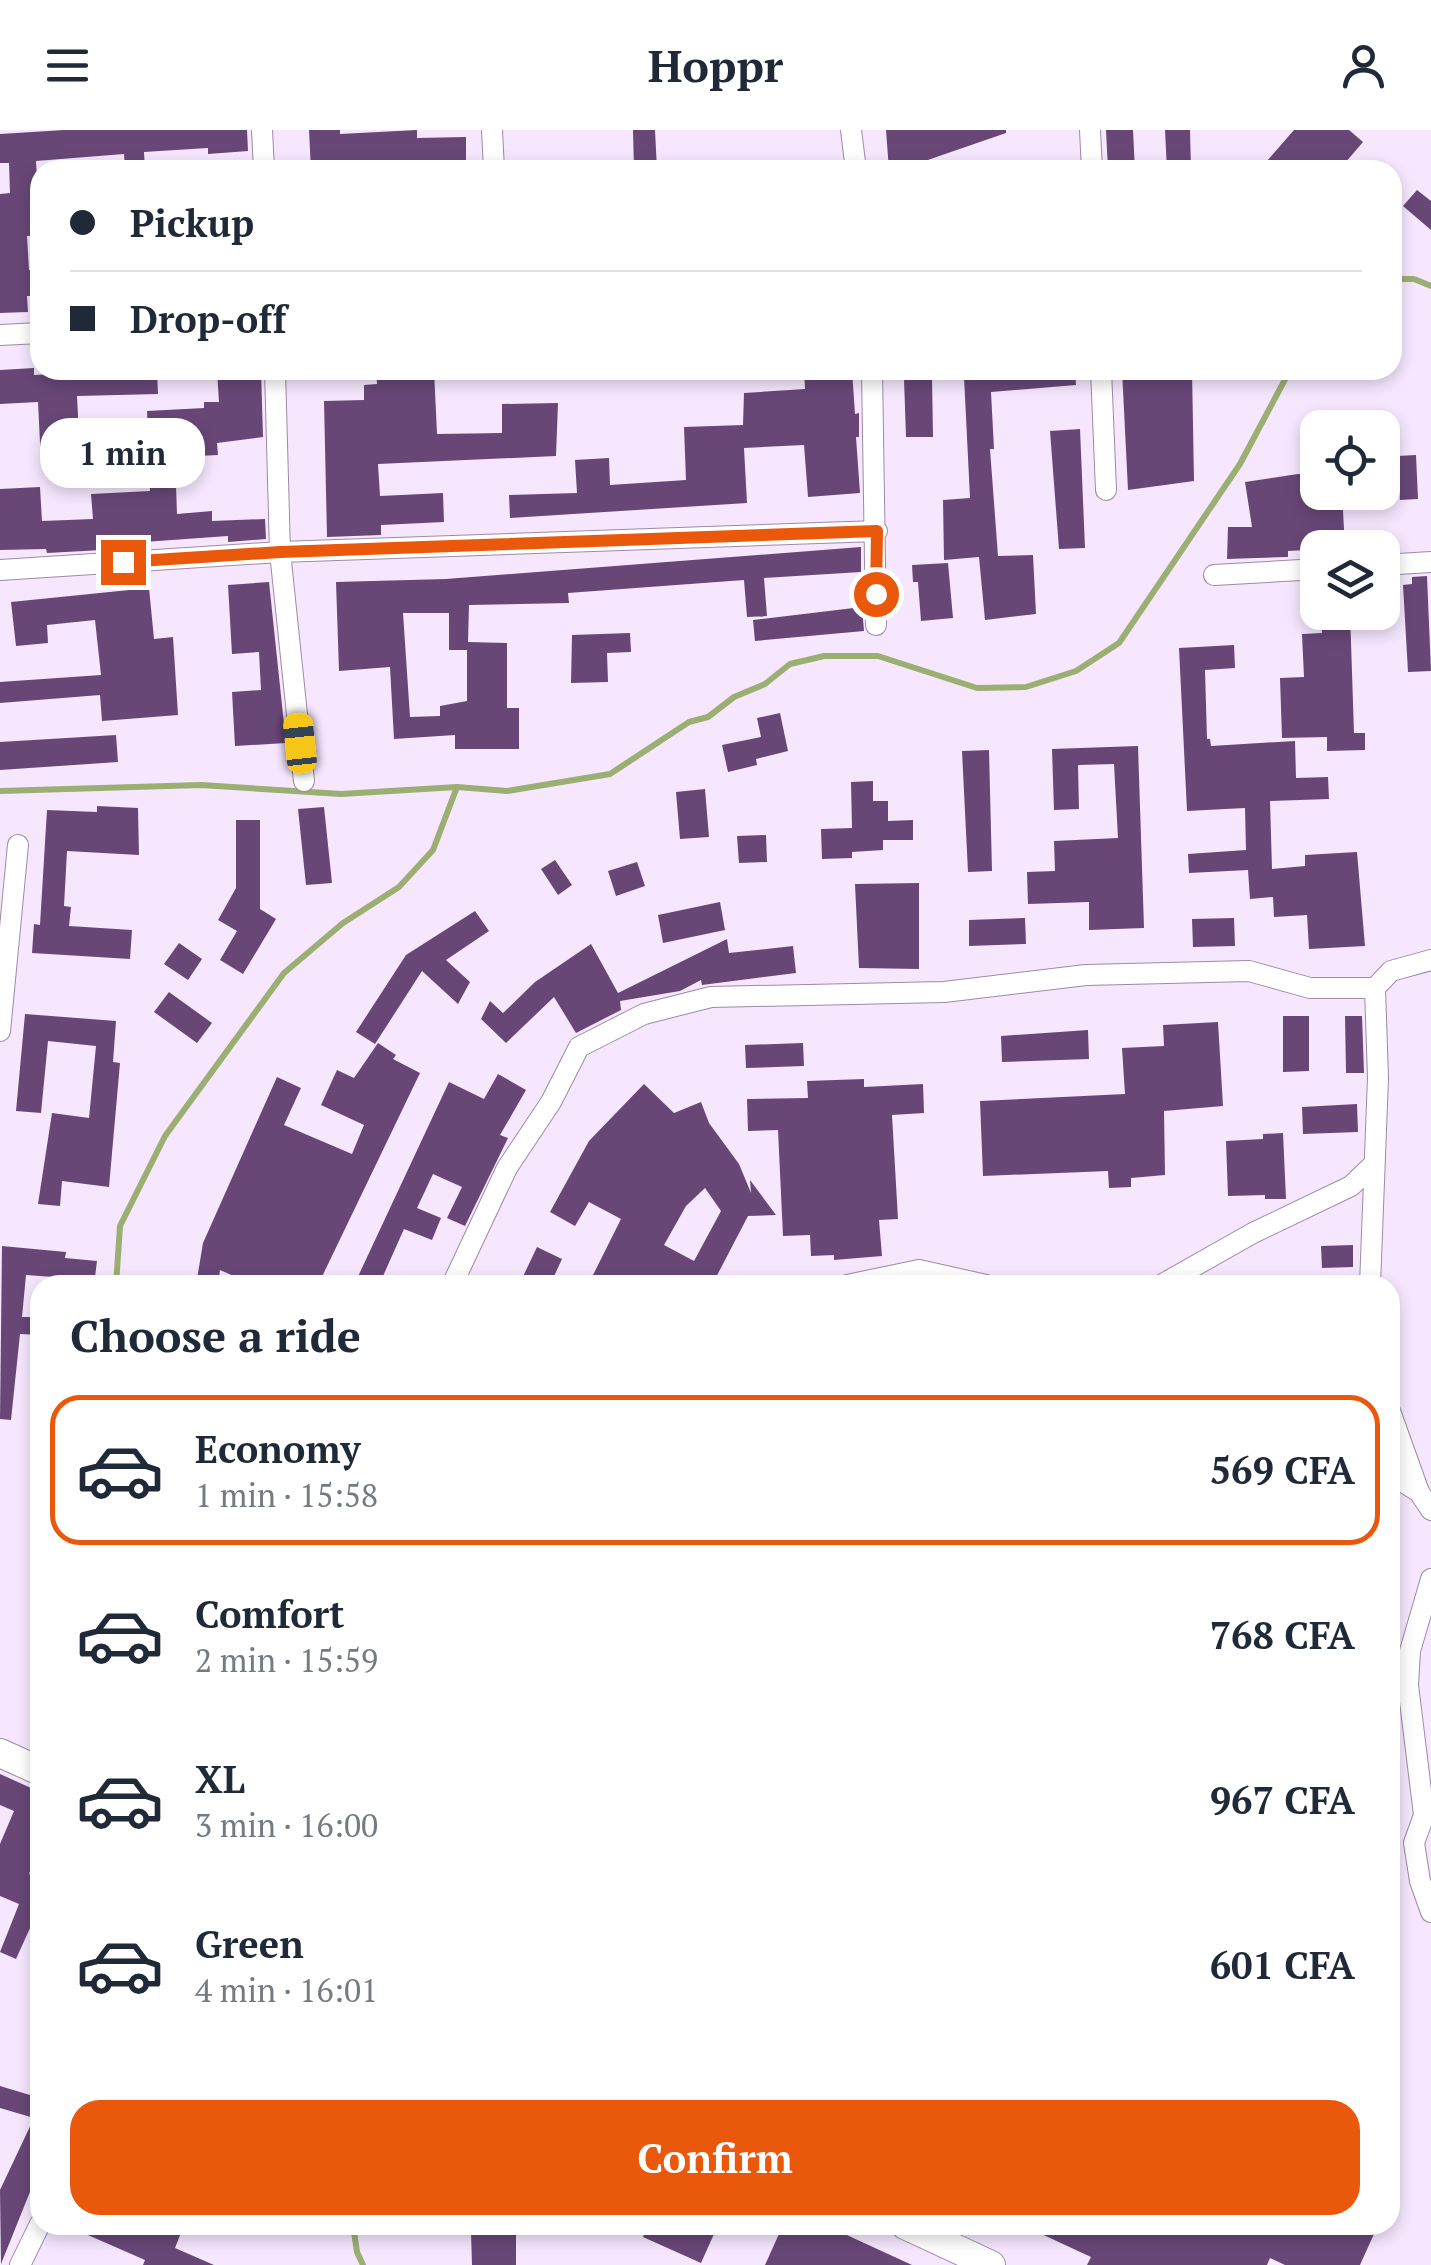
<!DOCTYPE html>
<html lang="en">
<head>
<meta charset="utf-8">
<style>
  body { margin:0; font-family:"PT Serif",serif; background:#f6f6f7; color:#1f2937; height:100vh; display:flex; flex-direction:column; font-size:38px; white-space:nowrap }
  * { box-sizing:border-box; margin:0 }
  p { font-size:32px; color:#747a83 }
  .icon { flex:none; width:55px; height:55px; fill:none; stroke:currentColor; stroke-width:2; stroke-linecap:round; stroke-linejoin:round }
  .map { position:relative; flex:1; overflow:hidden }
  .sheet { position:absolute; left:30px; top:1145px; width:1370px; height:960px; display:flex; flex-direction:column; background:#fff; border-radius:30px; box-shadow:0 5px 15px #0003 }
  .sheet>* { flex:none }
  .top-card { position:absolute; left:30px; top:30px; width:1372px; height:220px; border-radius:30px; box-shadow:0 5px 15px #0003; display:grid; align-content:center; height:220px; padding:0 40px; background:#fff }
  .buttons { position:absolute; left:1300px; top:280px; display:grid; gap:20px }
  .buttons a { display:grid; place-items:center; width:100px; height:100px; border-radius:20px; background:#fff; box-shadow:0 5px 15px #0003; font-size:50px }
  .end { position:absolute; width:45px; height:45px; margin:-22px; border:12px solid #ea580c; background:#fff; box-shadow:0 0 0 5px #fff }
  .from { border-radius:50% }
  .bubble { position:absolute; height:70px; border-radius:30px; background:#fff; box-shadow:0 5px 15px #0003; font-size:32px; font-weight:700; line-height:70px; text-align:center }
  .car { position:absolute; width:30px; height:60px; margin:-30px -15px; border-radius:12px; box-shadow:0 0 8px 2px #0007; background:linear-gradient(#f5c518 24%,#345 0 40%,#f5c518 0 76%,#345 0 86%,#f5c518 0) }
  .top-card b { display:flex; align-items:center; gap:35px; height:95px; font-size:38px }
  .top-card b+b { border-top:2px solid #e0e1e3 }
  .top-card i { width:25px; height:25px; background:#1f2937 }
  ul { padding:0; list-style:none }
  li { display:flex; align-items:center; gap:30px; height:150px; margin:0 20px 15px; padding:0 20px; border:5px solid transparent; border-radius:30px }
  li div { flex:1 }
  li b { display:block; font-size:38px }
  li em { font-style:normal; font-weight:700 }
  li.active { border-color:#ea580c }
  li>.icon { width:90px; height:90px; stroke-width:1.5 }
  h2 { padding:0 40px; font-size:45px; line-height:120px }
  .action { display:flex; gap:20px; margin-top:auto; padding:20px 40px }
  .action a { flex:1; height:115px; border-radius:30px; background:#ea580c; color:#fff; font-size:40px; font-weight:700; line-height:115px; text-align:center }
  header { display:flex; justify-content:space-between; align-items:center; height:130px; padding:0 40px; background:#fff; font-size:45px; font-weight:700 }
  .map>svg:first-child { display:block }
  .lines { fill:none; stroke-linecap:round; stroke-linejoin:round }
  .stream { stroke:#9baf72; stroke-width:6 }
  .building { fill:#684777; fill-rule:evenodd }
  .street-casing { stroke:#9c8ba5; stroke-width:22 }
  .secondary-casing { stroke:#9c8ba5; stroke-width:30 }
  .street { stroke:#fff; stroke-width:20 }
  .secondary { stroke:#fff; stroke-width:28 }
  .route { stroke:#ea580c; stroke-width:12 }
</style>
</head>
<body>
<header><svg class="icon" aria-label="menu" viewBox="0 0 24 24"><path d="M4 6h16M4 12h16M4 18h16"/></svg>Hoppr<svg class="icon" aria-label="person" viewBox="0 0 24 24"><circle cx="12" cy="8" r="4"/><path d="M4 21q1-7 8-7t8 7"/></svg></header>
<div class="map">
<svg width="1431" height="2135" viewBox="0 0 1431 2135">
  <rect width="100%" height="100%" fill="#f6e7fe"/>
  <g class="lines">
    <!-- stream -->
    <path class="stream" d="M1392 149H1414L1431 156
      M0 661 201 655 341 664 457 657
      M116 1155 120 1096 165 1006 284 843 343 793 399 757 433 720 457 657 507 661 610 644 689 592 708 587 734 567 765 554 790 534 824 526H878L977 558 1026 557 1076 541 1119 513 1240 334 1290 240
      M353 2095 357 2122 363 2135"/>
  </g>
  <!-- building -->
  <path class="building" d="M64 0H247L248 21 208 24V18L144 22 145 40H125L124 24 36 31 40 106H27L29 140H40V166H27L28 182 0 183V64L10 63 9 33H0V4Z
    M309 0H340V4L417 0V8L466 7V40H311Z
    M633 0H655L657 40H634Z
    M886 0H1006V3L922 32V40H889Z
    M1106 0H1133L1135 40H1108Z
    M1165 0H1190L1191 40H1167Z
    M1294 0H1349L1363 12 1339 40H1259Z
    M1417 60 1431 71V100L1403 76Z
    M34 238V245L157 240 158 264 77 266 79 305 148 302 147 281 204 278V272H219L217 241 261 240 263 307 217 313 218 325 175 327 177 384 212 381V391L265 389 266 409 228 412V406L102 415V420L47 423 46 419 0 420V359L40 357 42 391 93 389 91 364 150 361 148 327 41 333 38 272 0 274V240Z
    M376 240H434L437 304 502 303V274L558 273 556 326 378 334 380 366 443 363 444 392 381 395V405L327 407 324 271 364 270V255L377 254Z
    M804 240H852L855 284 859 283V307H856L860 363 808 367 804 315 744 318 747 373 510 388 509 365 577 363 575 330 609 328 610 355 686 350 684 297 743 295 744 263 805 259Z
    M1017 240H1075L1076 255 991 262 994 319H990L998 426 1033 425 1036 484 985 490 979 427 944 430 943 370 970 368 964 247 1017 244Z
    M1122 240H1192L1194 351 1128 360Z
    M932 248 933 307H906L904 249Z
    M1080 299 1085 418 1059 419 1050 301Z
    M1416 325 1418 369 1400 370 1398 326Z
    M1298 344H1318V362H1342L1345 418 1288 421V427L1227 429 1228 397H1252L1245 352Z
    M861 417V442L764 448 767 486 747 487 744 450 568 463 569 473 469 475 468 512 507 513V578H519V619H455V605L394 609 390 537 339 541 336 452 446 449ZM403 483H449V520H467V571L440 576V586L410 587Z
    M948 433 953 488 921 491 918 452H913L912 435Z
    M1427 446 1431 541 1408 542 1403 455 1412 454V447Z
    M269 452 286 613 235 616 232 562 261 560 259 522 232 524 228 455Z
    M149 458 154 509 173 507 178 585 102 591 100 565 0 573V552L101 545 95 490 47 495 48 513 16 516 11 472Z
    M862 477 864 501 755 511 753 490Z
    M1321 482H1350L1354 603H1365V620L1327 621V607L1282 608 1280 548 1304 547 1302 504 1322 503Z
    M630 503 631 522 607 523 608 552 571 553 572 505Z
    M1234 515 1235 538 1205 540 1207 609H1210L1211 616 1295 611 1296 648 1328 647 1329 669 1270 671 1272 739 1305 736V725L1357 722 1365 816 1309 819 1307 785 1274 787 1273 767 1250 769 1248 740 1189 743 1188 724 1246 720 1245 678 1187 681 1179 518Z
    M780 583 788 621 756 629 757 635 728 642 722 615 761 607 757 588Z
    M116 605 118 632 0 640V612Z
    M1138 616 1144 798 1089 800V772L1028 774 1027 742 1055 741 1054 711 1118 708 1114 634 1078 635 1079 679 1054 680 1052 619Z
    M989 620 992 741 968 742 962 621Z
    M873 651V671H888V691L913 690V710H883V720L852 722V728L822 729 821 699 852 698 851 652Z
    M705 659 709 707 680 709 676 662Z
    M97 676 138 678 139 725 67 721 64 776 71 777 69 796 132 800 130 829 32 823 34 794 40 795 47 680 97 682Z
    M324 677 332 753 306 755 298 679Z
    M236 690H260V779L276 789 243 844 220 830 237 801 218 790 236 758Z
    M766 705 767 732 739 733 737 706Z
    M555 730 572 755 558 765 541 739Z
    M637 732 645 756 616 766 608 741Z
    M919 753V839L859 838 855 754Z
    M720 772 725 800 663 813 658 785Z
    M475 781 489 801 446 830 470 852 458 874 422 841 375 914 356 902 406 825Z
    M1025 788 1026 814 969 816V790Z
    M1234 788 1235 816 1193 817 1192 789Z
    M727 809 729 823 793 816 796 843 702 855 701 850 680 861 620 871 621 880 576 903 554 867 506 913 481 889 490 871 503 883 535 852 591 814 618 863Z
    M179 813 202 829 188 850 164 834Z
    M169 862 212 893 197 913 154 882Z
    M25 884 116 891 113 932 120 933 109 1057 62 1051 60 1076 38 1074 52 983 89 988 96 916 48 911 41 983 16 981Z
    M1283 886H1309V941L1283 942Z
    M1345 886H1362L1364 943H1346Z
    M1218 892 1223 976 1164 981 1165 1045 1131 1048V1057L1109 1058 1108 1041 983 1046 980 971 1125 964 1122 918 1164 916 1163 895Z
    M1088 900 1089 929 1002 932 1001 906Z
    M378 913 396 925 393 929 420 943 318 1155H254L220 1140 218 1155H196L203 1113 277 947 301 958 284 995 352 1024 364 995 321 975 337 940 354 948Z
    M803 913 804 936 746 938 745 915Z
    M498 944 526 960 500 1005 508 1008 465 1096 447 1088 462 1057 433 1044 417 1078 441 1088 432 1110 404 1099 379 1155H354L449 952 484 969Z
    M864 949V957L923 954 924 983 892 985 898 1089 879 1090 882 1126 834 1130V1125L811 1126 810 1105 783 1106 778 1000 748 1001 747 969 808 968 807 951Z
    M644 954 674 983 701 972 709 993 739 1034 751 1063 750 1050 776 1085 748 1086 712 1155H588L621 1089 589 1072 575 1096 550 1082 589 1011ZM705 1058 721 1081 694 1131 664 1115 686 1076Z
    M1357 974 1358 1002 1303 1004 1302 977Z
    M1283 1003 1286 1069H1265V1065L1228 1066 1226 1011 1263 1009V1004Z
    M1353 1115V1137L1322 1138 1321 1116Z
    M2 1116 66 1122 65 1128 97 1131 94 1155H67L68 1148 26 1145 22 1187H40V1205L20 1204 11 1290 0 1289Z
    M537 1117 562 1129 550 1155H519Z
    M0 1644 40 1662V1717L29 1744 40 1748V1776L16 1829 0 1822 19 1774 0 1766V1714L14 1681 0 1675Z
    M0 1956 40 1968V2037L1 2134 0 2060 34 1988 0 1978Z
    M65 2095H184L175 2118 214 2135H143L145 2130Z
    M648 2095H718L701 2133 643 2107Z
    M783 2095H825L912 2135H765Z
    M1022 2095H1378L1360 2135H1285L1270 2128 1267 2135H1087L1091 2127Z
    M471 2102H516V2135H472Z"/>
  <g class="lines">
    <defs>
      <path id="street" d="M262 0 264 40
        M492 0 494 40
        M851 0 856 40
        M1090 0 1092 40
        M0 205 40 203
        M275 240 280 422 304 651
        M872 240 876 495
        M1101 240 1106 360
        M1382 435 1431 432
        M0 440 280 422 877 401
        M1214 445 1318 439
        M0 901 18 715
        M452 1155 507 1038 551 972 579 917 644 884 711 867 944 862 1086 845 1249 841 1310 858H1375L1391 841 1431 830
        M847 1155 919 1140 986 1155
        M1161 1155 1253 1103 1351 1056 1372 1036
        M1370 1155 1378 948 1375 858
        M1390 1281 1419 1362
        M1390 1344 1419 1362 1431 1380
        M1431 1449 1410 1521 1408 1555 1424 1685 1414 1713 1420 1751 1431 1782
        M20 2135 40 2094"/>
      <path id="secondary" d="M0 1623 40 1641
        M905 2095 991 2135"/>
    </defs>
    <!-- street casing -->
    <use href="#street" class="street-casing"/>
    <!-- secondary casing -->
    <use href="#secondary" class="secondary-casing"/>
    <!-- street -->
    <use href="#street" class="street"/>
    <!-- secondary -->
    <use href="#secondary" class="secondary"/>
  </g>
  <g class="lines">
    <!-- route -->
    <path class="route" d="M123 432 280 422 877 401 876 464"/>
  </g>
</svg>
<div class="buttons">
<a><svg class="icon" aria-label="locate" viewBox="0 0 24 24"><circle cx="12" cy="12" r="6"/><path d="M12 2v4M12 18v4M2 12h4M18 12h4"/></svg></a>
<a><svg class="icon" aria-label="layers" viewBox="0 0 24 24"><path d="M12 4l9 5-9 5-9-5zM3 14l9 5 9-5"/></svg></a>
</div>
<i class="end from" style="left:876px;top:464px"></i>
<i class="end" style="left:123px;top:432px"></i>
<div class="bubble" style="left:40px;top:288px;width:165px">1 min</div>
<i class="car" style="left:300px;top:613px;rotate:354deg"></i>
<div class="top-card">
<b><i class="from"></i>Pickup</b>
<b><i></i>Drop-off</b>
</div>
<section class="sheet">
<h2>Choose a ride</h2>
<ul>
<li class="active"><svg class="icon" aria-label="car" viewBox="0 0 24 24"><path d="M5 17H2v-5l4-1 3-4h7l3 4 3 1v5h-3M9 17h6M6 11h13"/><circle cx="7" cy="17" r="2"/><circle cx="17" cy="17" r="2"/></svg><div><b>Economy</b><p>1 min · 15:58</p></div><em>569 CFA</em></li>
<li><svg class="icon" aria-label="car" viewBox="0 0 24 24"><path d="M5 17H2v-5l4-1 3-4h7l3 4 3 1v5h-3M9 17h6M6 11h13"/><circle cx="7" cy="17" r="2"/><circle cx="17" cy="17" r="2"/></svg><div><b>Comfort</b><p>2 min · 15:59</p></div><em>768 CFA</em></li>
<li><svg class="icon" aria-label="car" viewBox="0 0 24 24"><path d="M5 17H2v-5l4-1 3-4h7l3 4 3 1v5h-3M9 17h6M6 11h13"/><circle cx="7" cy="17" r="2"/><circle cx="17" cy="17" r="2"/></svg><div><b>XL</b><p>3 min · 16:00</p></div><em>967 CFA</em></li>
<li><svg class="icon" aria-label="car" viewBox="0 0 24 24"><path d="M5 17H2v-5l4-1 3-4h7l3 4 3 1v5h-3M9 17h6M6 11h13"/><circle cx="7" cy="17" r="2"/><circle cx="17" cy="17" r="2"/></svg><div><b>Green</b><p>4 min · 16:01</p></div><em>601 CFA</em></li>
</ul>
<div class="action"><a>Confirm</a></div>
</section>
</div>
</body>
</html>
